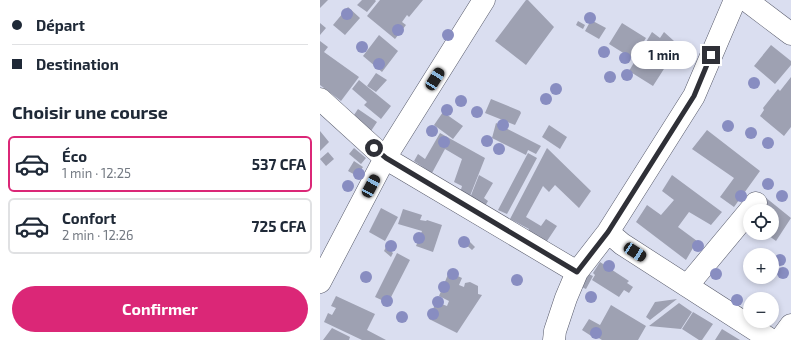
<!DOCTYPE html>
<html lang="fr">
<head>
<meta charset="utf-8">
<style>
  body { margin:0; font-family:"Exo 2",sans-serif; background:#f6f6f7; color:#1f2937; height:100vh; display:flex; flex-direction:column; font-size:15px; white-space:nowrap }
  * { box-sizing:border-box; margin:0 }
  p { font-size:13px; color:#747a83 }
  .icon { flex:none; width:22px; height:22px; fill:none; stroke:currentColor; stroke-width:2; stroke-linecap:round; stroke-linejoin:round }
  .map { position:relative; flex:1; overflow:hidden }
  .side { display:flex; flex-direction:column; background:#fff; width:320px }
  .side>* { flex:none }
  .hud { display:grid; align-content:center; height:88px; padding:0 12px; background:#fff }
  .controls { position:absolute; left:423px; top:204px; display:grid; gap:8px }
  .controls a { display:grid; place-items:center; width:36px; height:36px; border-radius:50%; background:#fff; box-shadow:0 2px 6px #0003; font-size:20px }
  .end { position:absolute; width:18px; height:18px; margin:-9px; border:5px solid #2f3037; background:#fff; box-shadow:0 0 0 2px #fff }
  .from { border-radius:50% }
  .bubble { position:absolute; height:28px; border-radius:14px; background:#fff; box-shadow:0 2px 6px #0003; font-size:13px; font-weight:700; line-height:28px; text-align:center }
  .car { position:absolute; width:12px; height:24px; margin:-12px -6px; border-radius:5px; box-shadow:0 0 3px 1px #0007; background:linear-gradient(#222 24%,#8ab4d8 0 40%,#222 0 76%,#8ab4d8 0 86%,#222 0) }
  .hud b { display:flex; align-items:center; gap:14px; height:38px; font-size:15px }
  .hud b+b { border-top:1px solid #e0e1e3 }
  .hud i { width:10px; height:10px; background:#1f2937 }
  ul { padding:0; list-style:none }
  li { display:flex; align-items:center; gap:12px; height:56px; margin:0 8px 6px; padding:0 4px; border:2px solid #e0e1e3; border-radius:6px }
  li div { flex:1 }
  li b { display:block; font-size:15px }
  li em { font-style:normal; font-weight:700 }
  li.current { border-color:#db2777 }
  li>.icon { width:36px; height:36px; stroke-width:1.5 }
  h2 { padding:0 12px; font-size:18px; line-height:48px }
  .primary-button { display:flex; gap:8px; margin-top:auto; padding:8px 12px }
  .primary-button a { flex:1; height:46px; border-radius:24px; background:#db2777; color:#fff; font-size:16px; font-weight:700; line-height:46px; text-align:center }
  main { display:flex; flex:1; min-height:0 }
  .map>svg:first-child { display:block }
  .building { fill:#9ea1b2 }
  .lines { fill:none; stroke-linecap:round; stroke-linejoin:round }
  .minor-casing { stroke:#575a6a; stroke-width:23 }
  .minor { stroke:#fff; stroke-width:22 }
  .tree { fill:#888dc1 }
  .route { stroke:#2f3037; stroke-width:5 }
</style>
</head>
<body>
<main>
<section class="side">
<div class="hud">
<b><i class="from"></i>Départ</b>
<b><i></i>Destination</b>
</div>
<h2>Choisir une course</h2>
<ul>
<li class="current"><svg class="icon" aria-label="car" viewBox="0 0 24 24"><path d="M5 17H2v-5l4-1 3-4h7l3 4 3 1v5h-3M9 17h6M6 11h13"/><circle cx="7" cy="17" r="2"/><circle cx="17" cy="17" r="2"/></svg><div><b>Éco</b><p>1 min · 12:25</p></div><em>537 CFA</em></li>
<li><svg class="icon" aria-label="car" viewBox="0 0 24 24"><path d="M5 17H2v-5l4-1 3-4h7l3 4 3 1v5h-3M9 17h6M6 11h13"/><circle cx="7" cy="17" r="2"/><circle cx="17" cy="17" r="2"/></svg><div><b>Confort</b><p>2 min · 12:26</p></div><em>725 CFA</em></li>
</ul>
<div class="primary-button"><a>Confirmer</a></div>
</section>
<div class="map">
<svg width="471" height="340" viewBox="0 0 471 340">
  <rect width="100%" height="100%" fill="#dadef0"/>
  <!-- building -->
  <path class="building" d="M0 0H8L0 8Z
    M42 0H55L56 1 47 12 37 5Z
    M60 0H103L89 17 87 15 82 22 86 25 75 39 47 16Z
    M206 0H208L234 27 206 65 175 41Z
    M28 7 40 18 25 35 13 25Z
    M271 20 286 28 279 39 265 31Z
    M258 21 265 25 263 29 256 25Z
    M0 23 6 28 0 35Z
    M302 23 326 38 313 59 289 44Z
    M332 32 340 38 344 32 354 41 352 43 358 47 333 86 309 71Z
    M59 35 78 51 62 72 43 56Z
    M0 41 8 47 4 52 39 77 21 101 0 85Z
    M451 45 471 61V65L455 84 434 66Z
    M56 73 67 80 56 92 47 86Z
    M471 77V127L464 136 440 116 444 110 443 108 458 89 460 91Z
    M39 80 71 106 61 119 44 105 47 102 32 89Z
    M171 99 200 111 201 113 195 125 165 113Z
    M38 109 57 122 51 131 32 118Z
    M123 112 143 126 133 139 114 125Z
    M176 123 221 146 216 154 208 150 206 155 172 138Z
    M229 125 247 137 240 149 222 137Z
    M387 130 440 171 414 207 400 197 414 178 372 149Z
    M0 131 9 142 0 151Z
    M120 133 165 158 150 196 140 193 142 186 134 182 142 159 125 149 112 173 94 161 98 154 105 159Z
    M34 148 46 158 41 164 29 154Z
    M227 148 271 191 259 208 235 185 229 192 223 186 206 217 221 226 226 219 237 226 225 244 206 235 209 229 190 219Z
    M8 152 14 159 6 166 0 159Z
    M208 153 217 158 187 214 178 210Z
    M34 161 43 167 37 176 28 171Z
    M159 175 173 183 164 198 168 201 164 208 150 198Z
    M352 175 402 212 391 225 369 212 358 227 377 241 366 260 316 222 327 205 341 215 354 200 342 191Z
    M445 197 471 218 456 241 445 233H452V211H435Z
    M61 208 78 217 65 241 49 232Z
    M83 209 102 215 100 220 106 221 107 220 122 225 113 252 96 246 102 231 78 224Z
    M147 239 155 247 152 250 144 243Z
    M66 247 73 253 71 257 64 251Z
    M77 253 90 260 68 303 55 297Z
    M280 262 309 281 307 283 313 287 309 293 304 290 299 297 272 280 275 275 273 273Z
    M262 271 273 276 266 289 257 285Z
    M129 272 142 278 139 285 144 287 145 283 150 282 158 286V294L162 295 137 333 109 319 116 302 127 306 129 301 119 296Z
    M16 296 55 314 47 330 66 340H42L4 322 8 313 12 315 16 308 11 306Z
    M357 299 330 320 326 317 335 302Z
    M359 303 372 312 361 329 329 326Z
    M291 305 326 326 318 340H282L277 337 276 339 262 330 269 319 280 325Z
    M373 312 393 324 382 340H379L362 329Z
    M12 328 30 337 29 340H3Z
    M402 329 420 340H395Z"/>
  <g class="lines">
    <defs>
      <path id="minor" d="M426 0 471 34
        M0 99 65 158 257 272
        M288 232 302 244 451 340
        M0 282 65 158 164 0
        M367 286 436 203
        M234 340 235 331 246 298 257 272 288 232 374 96 415 0
        M460 340 471 325"/>
    </defs>
    <!-- minor casing -->
    <use href="#minor" class="minor-casing"/>
    <!-- minor -->
    <use href="#minor" class="minor"/>
  </g>
  <!-- trees -->
  <g class="tree">
    <circle cx="27" cy="14" r="6"/>
    <circle cx="270" cy="18" r="6"/>
    <circle cx="78" cy="30" r="6"/>
    <circle cx="128" cy="35" r="6"/>
    <circle cx="42" cy="47" r="6"/>
    <circle cx="284" cy="52" r="6"/>
    <circle cx="305" cy="58" r="6"/>
    <circle cx="59" cy="64" r="6"/>
    <circle cx="307" cy="75" r="6"/>
    <circle cx="290" cy="77" r="6"/>
    <circle cx="434" cy="83" r="6"/>
    <circle cx="236" cy="89" r="6"/>
    <circle cx="226" cy="99" r="6"/>
    <circle cx="141" cy="101" r="6"/>
    <circle cx="127" cy="110" r="6"/>
    <circle cx="157" cy="112" r="6"/>
    <circle cx="183" cy="125" r="6"/>
    <circle cx="408" cy="126" r="6"/>
    <circle cx="112" cy="131" r="6"/>
    <circle cx="431" cy="133" r="6"/>
    <circle cx="167" cy="141" r="6"/>
    <circle cx="124" cy="142" r="6"/>
    <circle cx="448" cy="143" r="6"/>
    <circle cx="179" cy="149" r="6"/>
    <circle cx="39" cy="174" r="6"/>
    <circle cx="448" cy="184" r="6"/>
    <circle cx="28" cy="186" r="6"/>
    <circle cx="421" cy="196" r="6"/>
    <circle cx="462" cy="196" r="6"/>
    <circle cx="99" cy="238" r="6"/>
    <circle cx="144" cy="242" r="6"/>
    <circle cx="71" cy="246" r="6"/>
    <circle cx="378" cy="246" r="6"/>
    <circle cx="460" cy="260" r="6"/>
    <circle cx="289" cy="266" r="6"/>
    <circle cx="463" cy="273" r="6"/>
    <circle cx="133" cy="274" r="6"/>
    <circle cx="396" cy="274" r="6"/>
    <circle cx="46" cy="277" r="6"/>
    <circle cx="197" cy="280" r="6"/>
    <circle cx="124" cy="287" r="6"/>
    <circle cx="271" cy="297" r="6"/>
    <circle cx="417" cy="300" r="6"/>
    <circle cx="67" cy="301" r="6"/>
    <circle cx="118" cy="302" r="6"/>
    <circle cx="113" cy="314" r="6"/>
    <circle cx="82" cy="317" r="6"/>
    <circle cx="276" cy="333" r="6"/>
  </g>
  <g class="lines">
    <!-- route -->
    <path class="route" d="M54 148 66 158 257 272 288 232 374 96 391 55"/>
  </g>
</svg>
<div class="controls">
<a><svg class="icon" aria-label="locate" viewBox="0 0 24 24"><circle cx="12" cy="12" r="6"/><path d="M12 2v4M12 18v4M2 12h4M18 12h4"/></svg></a>
<a>+</a>
<a>−</a>
</div>
<i class="end from" style="left:54px;top:148px"></i>
<i class="end" style="left:391px;top:55px"></i>
<div class="bubble" style="left:311px;top:41px;width:66px">1 min</div>
<i class="car" style="left:115px;top:79px;rotate:32deg"></i>
<i class="car" style="left:51px;top:186px;rotate:28deg"></i>
<i class="car" style="left:315px;top:252px;rotate:123deg"></i>
</div>
</main>
</body>
</html>
